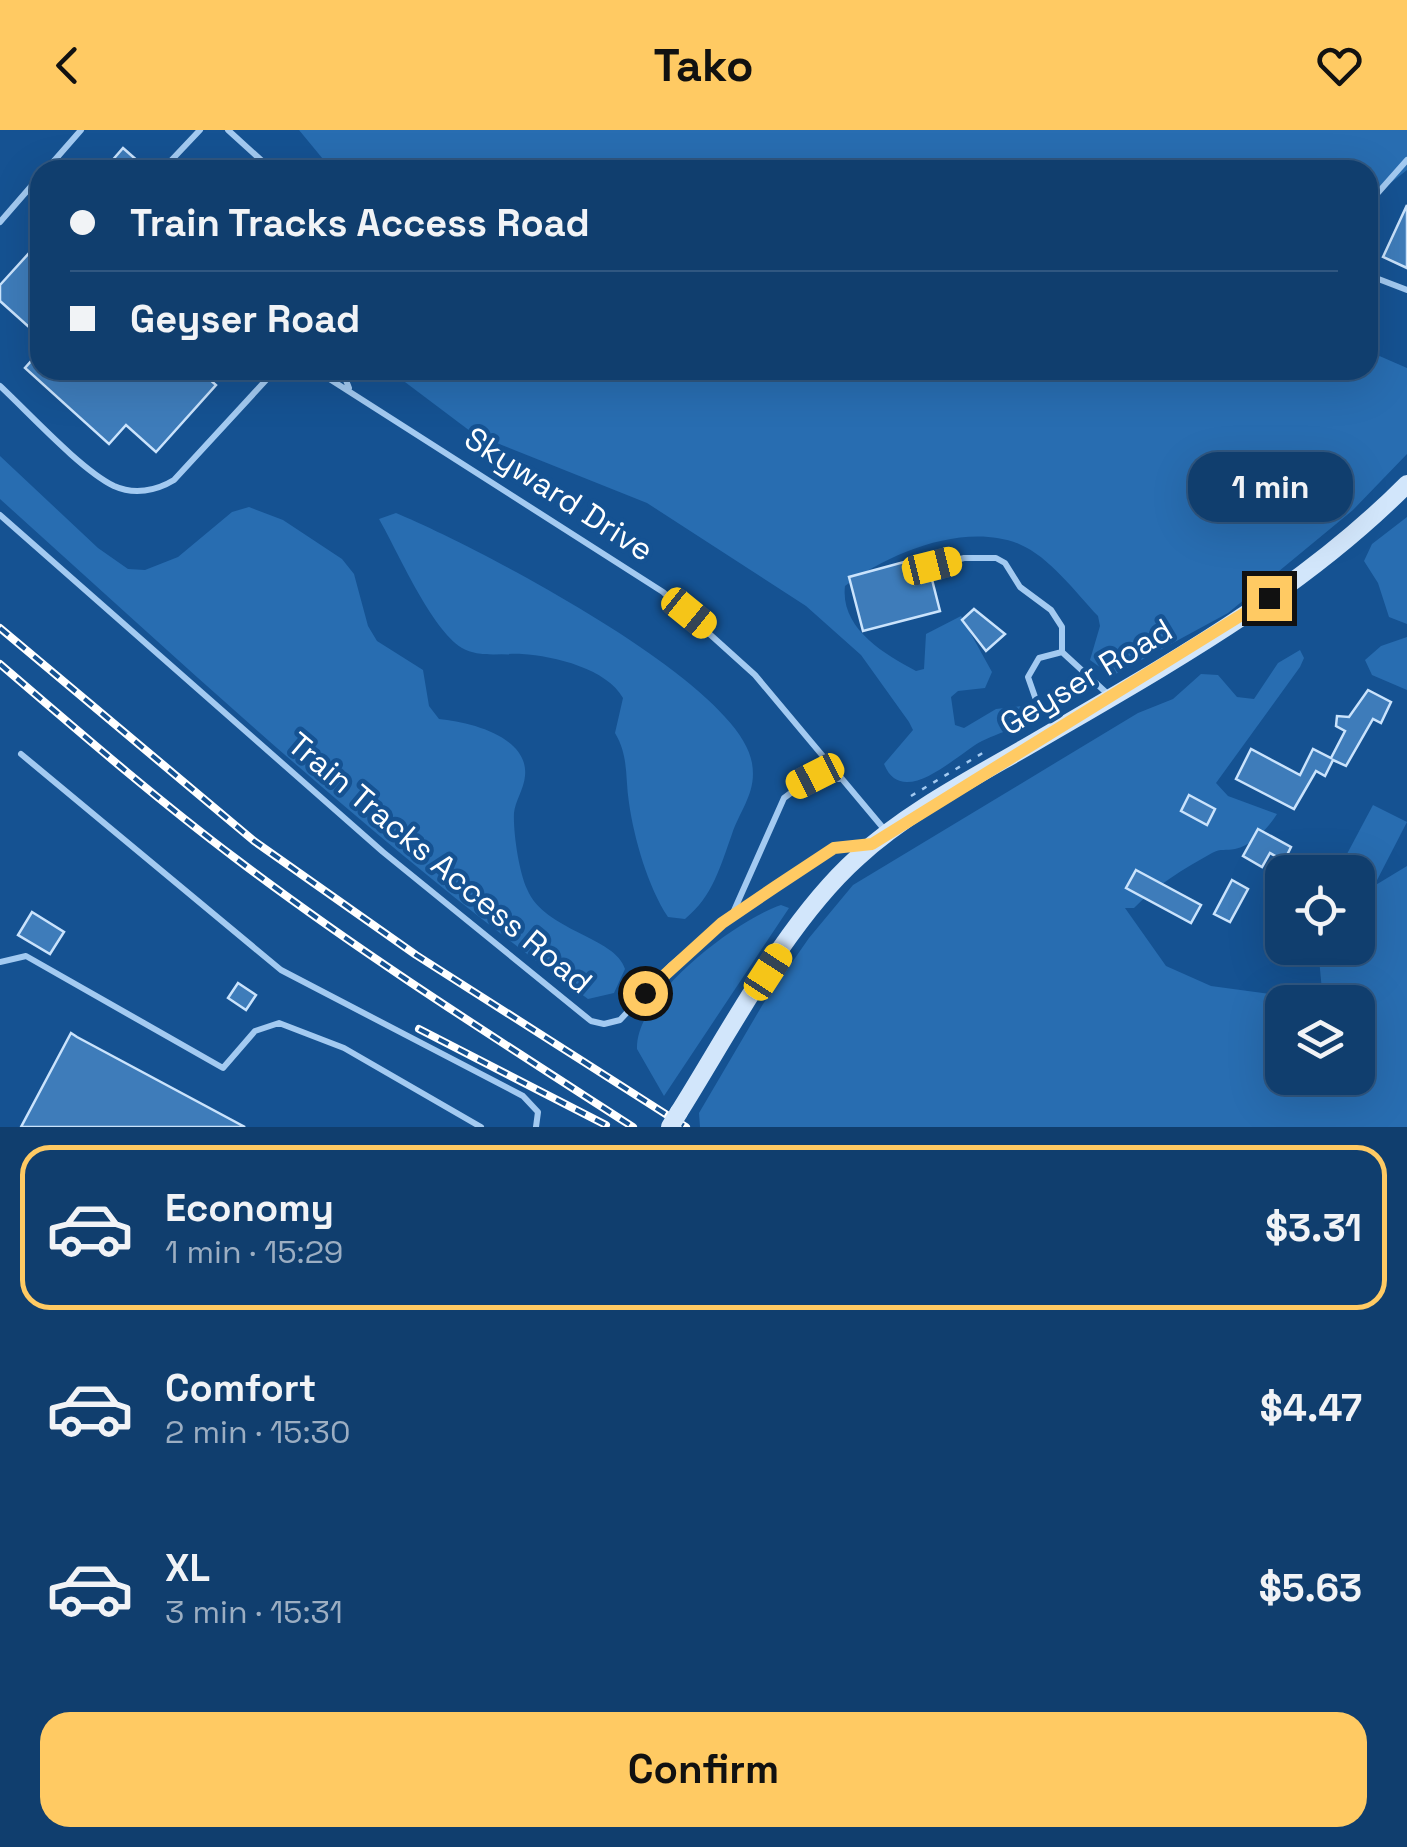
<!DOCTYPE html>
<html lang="en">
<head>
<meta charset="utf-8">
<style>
  body { margin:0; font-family:"Space Grotesk",sans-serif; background:#1e4976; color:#f1f3f6; height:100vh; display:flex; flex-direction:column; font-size:38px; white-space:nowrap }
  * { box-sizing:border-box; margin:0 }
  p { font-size:32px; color:#9caec2 }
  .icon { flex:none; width:55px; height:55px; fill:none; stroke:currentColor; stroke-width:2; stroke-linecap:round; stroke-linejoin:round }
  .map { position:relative; height:997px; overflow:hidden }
  .drawer { display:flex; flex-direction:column; background:#103e6e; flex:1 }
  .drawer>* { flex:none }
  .hud { position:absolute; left:30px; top:30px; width:1348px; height:220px; border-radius:30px; box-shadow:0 10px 40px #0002,0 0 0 2px #305781; display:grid; align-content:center; height:220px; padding:0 40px; background:#103e6e }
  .buttons { position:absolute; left:1265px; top:725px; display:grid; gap:20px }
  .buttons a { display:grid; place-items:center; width:110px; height:110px; border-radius:20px; background:#103e6e; box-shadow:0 10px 40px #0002,0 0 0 2px #305781; font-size:50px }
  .end { position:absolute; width:45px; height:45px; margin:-22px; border:12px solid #ffca63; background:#111; box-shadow:0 0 0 5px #111 }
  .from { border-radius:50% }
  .bubble { position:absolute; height:70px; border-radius:30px; background:#103e6e; box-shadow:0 10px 40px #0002,0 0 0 2px #305781; font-size:32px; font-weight:700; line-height:70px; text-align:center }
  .car { position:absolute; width:30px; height:60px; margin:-30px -15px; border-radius:12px; box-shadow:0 0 8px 2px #0007; background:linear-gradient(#f5c518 24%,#345 0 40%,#f5c518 0 76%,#345 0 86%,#f5c518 0) }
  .hud b { display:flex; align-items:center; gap:35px; height:95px; font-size:38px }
  .hud b+b { border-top:2px solid #305781 }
  .hud i { width:25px; height:25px; background:#f1f3f6 }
  ul { padding:18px 0 0; list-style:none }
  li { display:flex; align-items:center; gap:30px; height:165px; margin:0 20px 15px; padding:0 20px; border:5px solid transparent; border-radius:30px }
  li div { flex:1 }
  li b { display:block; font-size:38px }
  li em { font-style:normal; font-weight:700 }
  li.current { border-color:#ffca63 }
  li>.icon { width:90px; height:90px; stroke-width:1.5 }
  .primary-button { display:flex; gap:20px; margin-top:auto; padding:20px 40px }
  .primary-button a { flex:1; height:115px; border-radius:30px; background:#ffca63; color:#111; font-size:40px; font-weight:700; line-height:115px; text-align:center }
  header { display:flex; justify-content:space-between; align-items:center; height:130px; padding:0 40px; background:#ffca63; color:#111; font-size:45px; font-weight:700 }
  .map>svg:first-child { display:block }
  .green { fill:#286db1; fill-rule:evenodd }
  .building { fill:#3e7cba; stroke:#cae3fc; stroke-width:2.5 }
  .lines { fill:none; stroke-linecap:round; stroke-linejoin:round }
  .path { stroke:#a3caf1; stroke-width:2.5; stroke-dasharray:5 8; stroke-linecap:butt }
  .lane { stroke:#a3caf1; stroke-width:6 }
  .secondary { stroke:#d2e6fb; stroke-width:18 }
  .rail-casing { stroke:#fff; stroke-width:8 }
  .rail { stroke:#155292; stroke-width:4; stroke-dasharray:11; stroke-linecap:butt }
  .secondary-bridge { stroke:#d2e6fb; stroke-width:18 }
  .route { stroke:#ffca63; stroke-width:12 }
  .labels { text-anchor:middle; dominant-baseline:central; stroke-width:9; stroke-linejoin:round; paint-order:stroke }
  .street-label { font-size:32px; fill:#fff; stroke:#155292 }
</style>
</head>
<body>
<header><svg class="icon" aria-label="back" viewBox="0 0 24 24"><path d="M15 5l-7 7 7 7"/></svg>Tako<svg class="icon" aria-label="heart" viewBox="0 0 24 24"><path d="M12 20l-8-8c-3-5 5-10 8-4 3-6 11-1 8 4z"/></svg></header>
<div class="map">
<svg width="1407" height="997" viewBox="0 0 1407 997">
  <rect width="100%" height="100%" fill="#155292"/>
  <!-- green -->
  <path class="green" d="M299 0H1407V40L1368 71V40H332Z
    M1368 221 1407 238V324L1353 380 1228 483 1112 546 1090 530 1100 496 1098 486C1075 462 1050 427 1019 414 964 392 889 423 845 456 840 498 884 524 916 541L924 539 926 504 961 486 992 542 985 558 958 561 951 567 955 595 964 598 996 579 1031 575 1035 583C1025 596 998 603 982 611 958 623 903 681 884 634L913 600 909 592 861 525 806 476 647 373 474 304 389 240H1368Z
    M0 326 98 418 128 439 145 440 178 427 232 382 249 377 283 390 342 429 354 444 368 496 377 511 423 540 429 576 439 589C471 592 529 607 525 646 524 659 515 671 514 683 513 702 519 742 527 759 544 801 616 807 625 839L614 863 588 869C379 718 191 541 0 369Z
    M396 383C471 414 740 552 752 633 757 662 741 678 732 704 720 737 713 766 685 789L668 787C648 757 634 708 629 673 625 648 629 626 615 603L623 568C607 539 555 526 522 524 503 523 479 528 462 518 431 499 398 422 379 389Z
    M1407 387V494L1389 487 1378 453 1364 431 1372 414Z
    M1407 507V560L1372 545 1365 530 1381 516Z
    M1300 520 1304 528 1300 537 1216 653 1228 666 1277 684C1269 697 1252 716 1235 719 1226 721 1221 718 1212 723 1184 739 1156 755 1134 778H1125L1166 836 1211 856 1323 871 1318 818H1358V760L1372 757 1358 749V742L1339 739 1373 675 1407 692 1374 756 1407 736V997H700L699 983 763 874 809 808 853 755 1138 583 1173 569 1201 544 1218 545 1237 567 1254 569 1278 533ZM1282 872H1358V948H1282Z
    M781 775 789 778 664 966 637 919C635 866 736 790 781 775Z"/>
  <!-- building -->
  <path class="building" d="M123 18 148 40H104Z
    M1407 75V138L1383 127Z
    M40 111V207L0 171V155Z
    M40 221V240H199L216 255 156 322 126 295 109 314 25 238Z
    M926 426 940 481 863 501 849 447Z
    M974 479 1005 504 986 521 962 490Z
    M1368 560 1391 572 1381 593 1373 589 1346 636 1333 630 1325 646 1316 641 1294 679 1236 649 1251 619 1300 645 1313 619 1331 628 1345 601 1336 596 1337 586 1349 587Z
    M1189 665 1215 679 1207 695 1181 681Z
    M1258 699 1291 717 1284 731 1270 723 1262 737 1243 726Z
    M1136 740 1201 775 1191 793 1126 758Z
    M1232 750 1248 759 1230 792 1214 784Z
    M32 782 64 802 50 824 18 805Z
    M238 853 256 865 246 880 228 868Z
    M71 903 77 907 245 997H21Z"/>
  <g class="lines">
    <!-- path -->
    <path class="path" d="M911 666 986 621"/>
    <!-- lane -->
    <path class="lane" d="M228 0 272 40
      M164 38 200 0
      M46 40 81 0
      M1368 74 1407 30
      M0 92 40 46
      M1368 145 1407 160
      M342 240 349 258
      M0 256C29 283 81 340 114 356 134 365 156 361 174 350L267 249 286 241H317L663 462 755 545 884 699
      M0 385 383 722 591 891 604 894 620 890 671 835 722 793 834 718 864 715
      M932 436 964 428H996L1005 433 1020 457 1051 480 1062 497V522
      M1058 597 1035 567 1028 547 1039 528 1062 522 1111 567
      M21 624 281 840 523 966 538 982 536 997
      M732 785 784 668 815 645 839 649
      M0 832 26 826 223 938 255 901 279 893 344 918 481 997"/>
    <!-- secondary -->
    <path class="secondary" d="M679 982C730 901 786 792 857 728 908 681 975 647 1035 612 1165 536 1300 462 1407 354"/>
    <defs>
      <path id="rail" d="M0 498 254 711 416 825 686 997
        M0 534C77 600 154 667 235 728 363 825 498 910 633 997
        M419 899 606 995"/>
    </defs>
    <!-- rail casing -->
    <use href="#rail" class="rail-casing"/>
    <!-- rail -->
    <use href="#rail" class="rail"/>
    <!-- secondary-bridge -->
    <path class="secondary-bridge" d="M670 997 679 982"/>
  </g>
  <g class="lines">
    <!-- route -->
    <path class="route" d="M645 863 722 793 775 757 834 718 872 714 1269 468"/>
  </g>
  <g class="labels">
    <!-- street labels -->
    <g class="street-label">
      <text transform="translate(559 364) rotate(33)">Skyward Drive</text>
      <text transform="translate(1086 547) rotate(-31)">Geyser Road</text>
      <text transform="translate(440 733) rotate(40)">Train Tracks Access Road</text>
    </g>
  </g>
</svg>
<div class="buttons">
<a><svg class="icon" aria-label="locate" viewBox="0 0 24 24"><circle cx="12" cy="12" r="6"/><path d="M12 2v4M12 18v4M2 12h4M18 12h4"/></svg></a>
<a><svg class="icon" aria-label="layers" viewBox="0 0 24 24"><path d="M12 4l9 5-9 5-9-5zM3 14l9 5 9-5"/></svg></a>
</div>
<i class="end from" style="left:645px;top:863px"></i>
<i class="end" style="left:1269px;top:468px"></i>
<div class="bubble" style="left:1188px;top:322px;width:165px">1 min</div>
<i class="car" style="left:932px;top:436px;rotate:76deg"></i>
<i class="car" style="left:689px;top:483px;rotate:129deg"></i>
<i class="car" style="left:815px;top:646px;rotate:243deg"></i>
<i class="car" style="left:768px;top:842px;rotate:33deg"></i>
<div class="hud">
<b><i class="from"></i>Train Tracks Access Road</b>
<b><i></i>Geyser Road</b>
</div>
</div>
<section class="drawer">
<ul>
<li class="current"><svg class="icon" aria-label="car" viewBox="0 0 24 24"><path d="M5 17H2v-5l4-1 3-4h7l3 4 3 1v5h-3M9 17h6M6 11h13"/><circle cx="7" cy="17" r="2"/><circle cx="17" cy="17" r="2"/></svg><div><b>Economy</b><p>1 min · 15:29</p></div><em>$3.31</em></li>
<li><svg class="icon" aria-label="car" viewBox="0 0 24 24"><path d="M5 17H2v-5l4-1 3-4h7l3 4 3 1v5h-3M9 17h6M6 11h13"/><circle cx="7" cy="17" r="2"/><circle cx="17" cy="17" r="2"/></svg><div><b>Comfort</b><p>2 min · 15:30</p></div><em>$4.47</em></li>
<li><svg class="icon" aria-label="car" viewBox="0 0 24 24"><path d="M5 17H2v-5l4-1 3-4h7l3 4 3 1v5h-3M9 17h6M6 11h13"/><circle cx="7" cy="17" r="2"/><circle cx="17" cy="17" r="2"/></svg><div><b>XL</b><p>3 min · 15:31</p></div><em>$5.63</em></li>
</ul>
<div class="primary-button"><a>Confirm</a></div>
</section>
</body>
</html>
